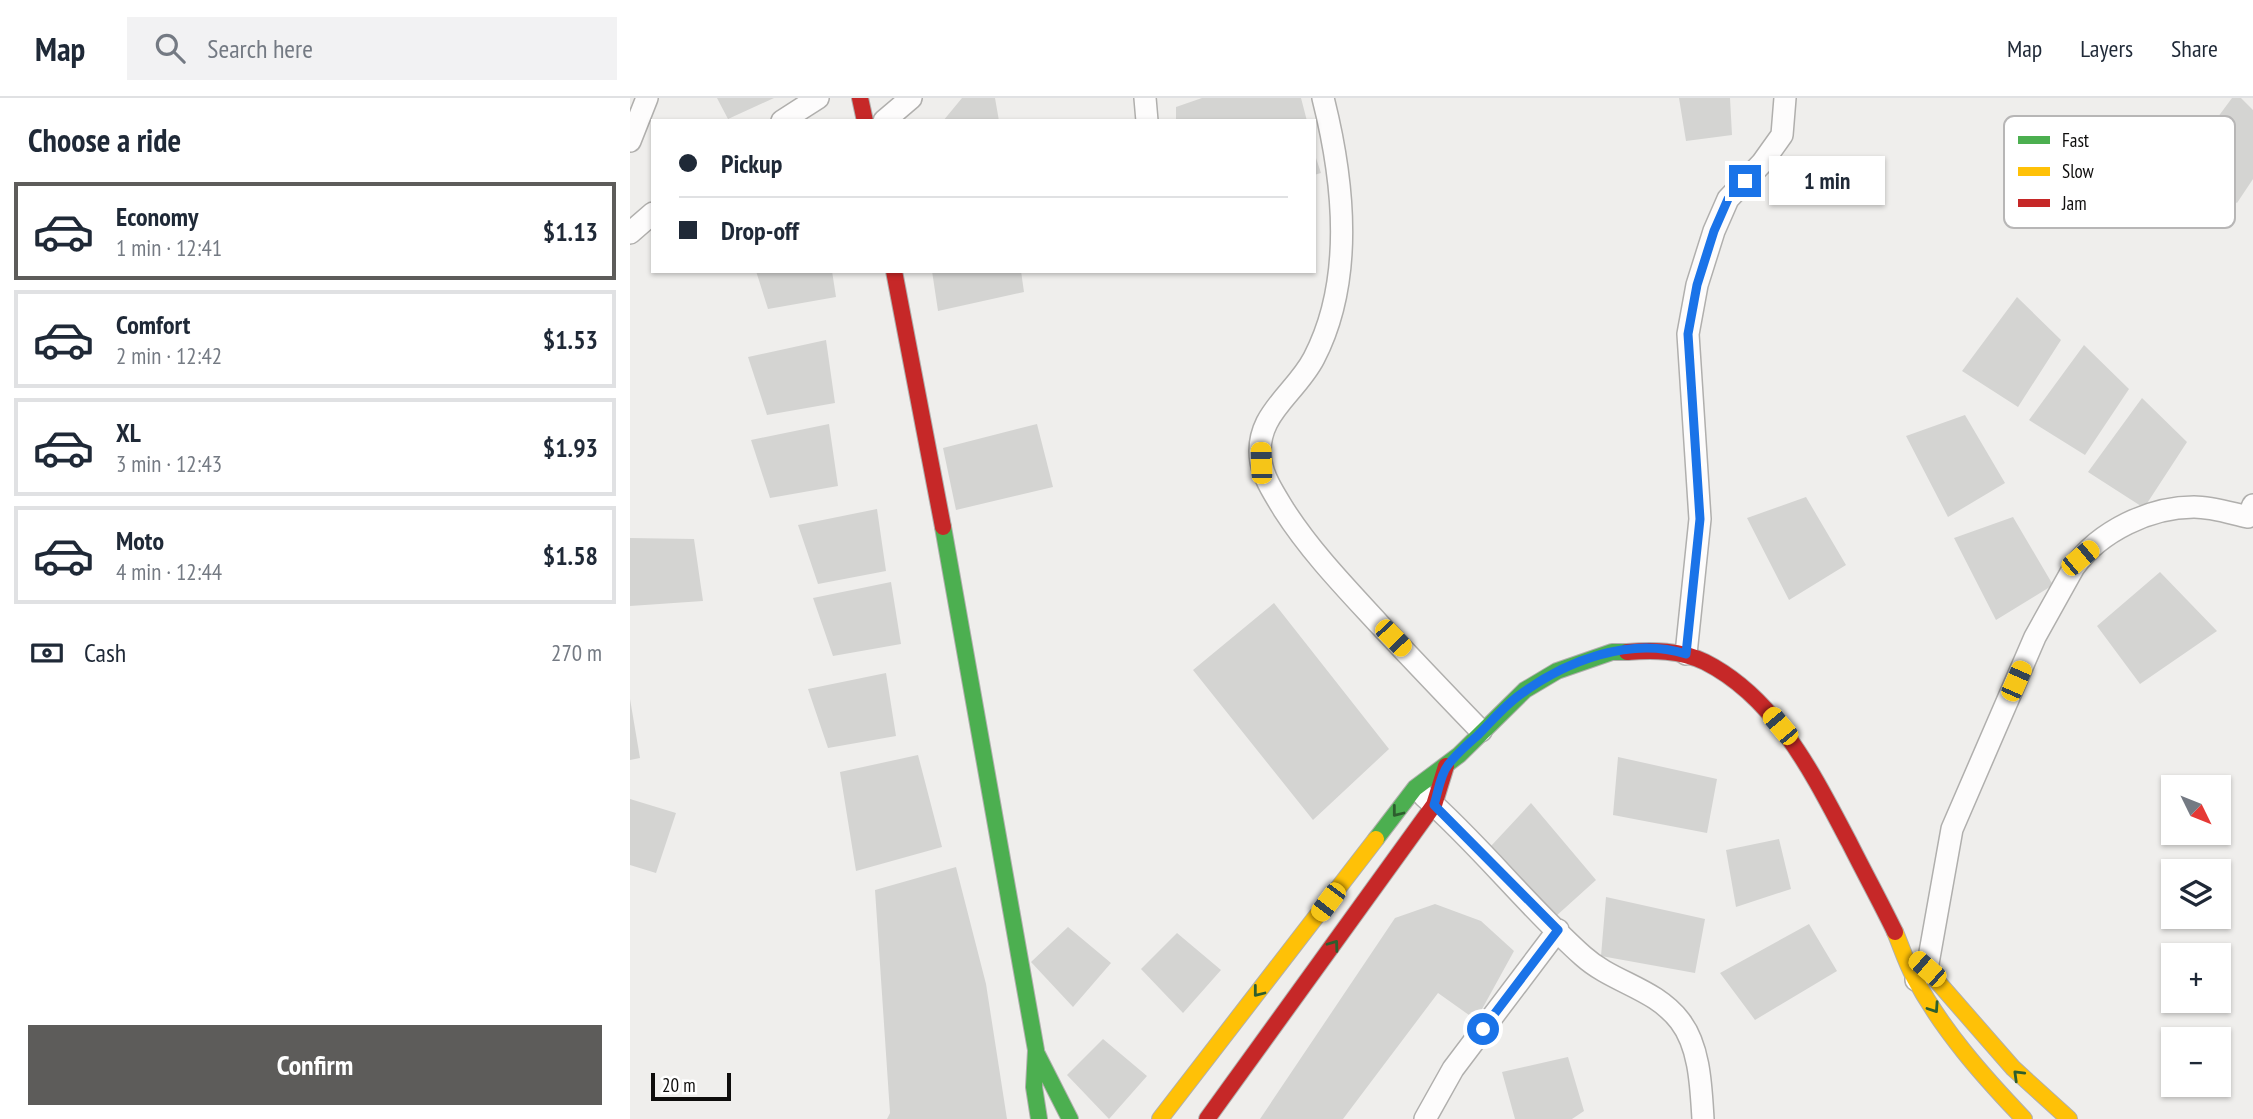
<!DOCTYPE html>
<html lang="en">
<head>
<meta charset="utf-8">
<style>
  body { margin:0; font-family:"PT Sans Narrow",sans-serif; background:#f2f2f3; color:#1f2937; height:100vh; display:flex; flex-direction:column; font-size:26px; white-space:nowrap }
  * { box-sizing:border-box; margin:0 }
  p { font-size:23px; color:#747a83 }
  .icon { flex:none; width:38px; height:38px; fill:none; stroke:currentColor; stroke-width:2; stroke-linecap:round; stroke-linejoin:round }
  .map { position:relative; flex:1; overflow:hidden }
  .side { display:flex; flex-direction:column; background:#fff; width:630px }
  .side>* { flex:none }
  .guide { position:absolute; left:21px; top:21px; width:665px; height:154px; border-radius:0px; box-shadow:0 2px 5px #0004; display:grid; align-content:center; height:154px; padding:0 28px; background:#fff }
  .needle { width:46px; rotate:133deg }
  .controls { position:absolute; left:1531px; top:677px; display:grid; gap:14px }
  .controls a { display:grid; place-items:center; width:70px; height:70px; border-radius:0px; background:#fff; box-shadow:0 2px 5px #0004; font-size:35px }
  .scale { position:absolute; left:21px; bottom:18px; width:80px; box-sizing:border-box; padding-left:7px; border:4px solid #0e0d0c; border-top:0; font-size:19px; line-height:24px; white-space:nowrap; color:#0e0d0c; -webkit-text-stroke:5px #fff; paint-order:stroke }
  .end { position:absolute; width:32px; height:32px; margin:-16px; border:9px solid #1a73e8; background:#fff; box-shadow:0 0 0 4px #fff }
  .from { border-radius:50% }
  .bubble { position:absolute; height:49px; border-radius:0px; background:#fff; box-shadow:0 2px 5px #0004; font-size:23px; font-weight:700; line-height:49px; text-align:center }
  .car { position:absolute; width:21px; height:42px; margin:-21px -10px; border-radius:9px; box-shadow:0 0 5px 2px #0007; background:linear-gradient(#f5c518 24%,#345 0 40%,#f5c518 0 76%,#345 0 86%,#f5c518 0) }
  .guide b { display:flex; align-items:center; gap:24px; height:66px; font-size:26px }
  .guide b+b { border-top:2px solid #e0e1e3 }
  .guide i { width:18px; height:18px; background:#1f2937 }
  ul { padding:0; list-style:none }
  li { display:flex; align-items:center; gap:21px; height:98px; margin:0 14px 10px; padding:0 14px; border:4px solid #e0e1e3; border-radius:0px }
  li div { flex:1 }
  li b { display:block; font-size:26px }
  li em { font-style:normal; font-weight:700 }
  li.on { border-color:#5d5c5a }
  li>.icon { width:63px; height:63px; stroke-width:1.5 }
  h2 { padding:0 28px; font-size:32px; line-height:84px }
  .pay { display:flex; align-items:center; gap:18px; height:77px; padding:0 28px; font-size:26px }
  .pay p { margin-inline-start:auto }
  .button { display:flex; gap:14px; margin-top:auto; padding:14px 28px }
  .button a { flex:1; height:80px; border-radius:0px; background:#5d5c5a; color:#fff; font-size:28px; font-weight:700; line-height:80px; text-align:center }
  header { display:flex; align-items:center; gap:42px; box-sizing:border-box; height:98px; padding:0 35px; background:#fff; border-bottom:2px solid #e0e1e3 }
  header strong { font-size:33px }
  nav { display:flex; gap:38px; margin-inline-start:auto; font-size:24px }
  .search { width:490px; height:63px; background:#f2f2f3; display:flex; align-items:center; gap:18px; box-sizing:border-box; padding:0 24px; border-radius:0px; color:#747a83; font-size:26px }
  main { display:flex; flex:1; min-height:0 }
  .map>svg:first-child { display:block }
  .building { fill:#d4d4d2 }
  .lines { fill:none; stroke-linecap:round; stroke-linejoin:round }
  .street-casing { stroke:#b0afad; stroke-width:24 }
  .fast-casing { stroke:#b0afad; stroke-width:18 }
  .slow-casing { stroke:#b0afad; stroke-width:18 }
  .jam-casing { stroke:#b0afad; stroke-width:18 }
  .street { stroke:#fdfcfc; stroke-width:21 }
  .fast { stroke:#4caf50; stroke-width:16 }
  .slow { stroke:#ffc107; stroke-width:16 }
  .jam { stroke:#c62828; stroke-width:16 }
  .oneway { stroke:#2d5e2e }
  .route { stroke:#1a73e8; stroke-width:9 }
  .key { fill:#fff; stroke:#b7b6b6; stroke-width:2 }
  .key-label { font-size:19px; fill:#0e0d0c }
</style>
</head>
<body>
<header>
<strong>Map</strong>
<div class="search"><svg class="icon" aria-label="search" viewBox="0 0 24 24"><circle cx="10" cy="10" r="6"/><path d="M15 15l6 6"/></svg>Search here</div>
<nav><a>Map</a><a>Layers</a><a>Share</a></nav>
</header>
<main>
<section class="side">
<h2>Choose a ride</h2>
<ul>
<li class="on"><svg class="icon" aria-label="car" viewBox="0 0 24 24"><path d="M5 17H2v-5l4-1 3-4h7l3 4 3 1v5h-3M9 17h6M6 11h13"/><circle cx="7" cy="17" r="2"/><circle cx="17" cy="17" r="2"/></svg><div><b>Economy</b><p>1 min · 12:41</p></div><em>$1.13</em></li>
<li><svg class="icon" aria-label="car" viewBox="0 0 24 24"><path d="M5 17H2v-5l4-1 3-4h7l3 4 3 1v5h-3M9 17h6M6 11h13"/><circle cx="7" cy="17" r="2"/><circle cx="17" cy="17" r="2"/></svg><div><b>Comfort</b><p>2 min · 12:42</p></div><em>$1.53</em></li>
<li><svg class="icon" aria-label="car" viewBox="0 0 24 24"><path d="M5 17H2v-5l4-1 3-4h7l3 4 3 1v5h-3M9 17h6M6 11h13"/><circle cx="7" cy="17" r="2"/><circle cx="17" cy="17" r="2"/></svg><div><b>XL</b><p>3 min · 12:43</p></div><em>$1.93</em></li>
<li><svg class="icon" aria-label="car" viewBox="0 0 24 24"><path d="M5 17H2v-5l4-1 3-4h7l3 4 3 1v5h-3M9 17h6M6 11h13"/><circle cx="7" cy="17" r="2"/><circle cx="17" cy="17" r="2"/></svg><div><b>Moto</b><p>4 min · 12:44</p></div><em>$1.58</em></li>
</ul>
<div class="pay"><svg class="icon" aria-label="cash" viewBox="0 0 24 24"><path d="M3 7h18v10H3z"/><circle cx="12" cy="12" r="2"/></svg>Cash<p>270 m</p></div>
<div class="button"><a>Confirm</a></div>
</section>
<div class="map">
<svg width="1623" height="1021" viewBox="0 0 1623 1021">
  <rect width="100%" height="100%" fill="#efeeec"/>
  <!-- building -->
  <path class="building" d="M87 0H144L98 21Z
    M332 0H365L369 23H313Z
    M572 0H671L677 23H546V9Z
    M1049 0H1100L1102 37 1056 43Z
    M1602 0H1611L1623 12V81L1607 105 1551 69Z
    M684 54 691 75 684 77Z
    M126 173H202L206 199 138 211Z
    M302 173H391L394 194 308 213Z
    M1387 199 1431 242 1388 309 1332 273Z
    M196 242 205 305 137 317 118 259Z
    M1454 247 1499 291 1455 357 1399 322Z
    M1512 300 1557 344 1514 410 1458 374Z
    M1335 317 1375 385 1318 419 1276 338Z
    M199 326 208 388 140 400 121 342Z
    M407 326 423 389 326 412 313 350Z
    M1176 399 1216 467 1159 502 1117 420Z
    M247 411 256 473 188 486 168 427Z
    M1383 419 1423 487 1366 522 1324 440Z
    M0 440 64 441 73 503 0 508Z
    M1530 474 1587 533 1510 586 1467 528Z
    M261 484 271 546 203 558 183 500Z
    M644 505 759 651 683 722 563 572Z
    M256 575 266 638 198 650 178 591Z
    M0 601 10 660 0 662Z
    M288 657 312 749 226 773 210 674Z
    M988 659 1087 681 1077 735 983 717Z
    M0 701 46 715 26 775 0 767Z
    M901 705 966 782 925 819 861 748Z
    M1149 741 1161 791 1106 809 1096 752Z
    M326 769 356 886 377 1021H257L260 1015 245 792Z
    M976 799 1075 821 1065 875 971 858Z
    M805 806 851 823 884 853 846 922 808 895 713 1021H630L765 820Z
    M1179 826 1207 873 1125 922 1090 875Z
    M438 829 481 865 443 909 401 864Z
    M547 835 591 872 553 915 511 871Z
    M473 941 517 978 479 1021 437 977Z
    M938 959 954 1013 942 1021H885L872 974Z"/>
  <g class="lines">
    <defs>
      <path id="street" d="M515 0 517 23
        M693 0C714 83 725 181 684 260 665 297 623 317 631 364 634 381 645 397 654 412 681 454 715 489 749 526 783 562 817 598 851 633
        M152 23 188 0
        M254 23 281 0
        M0 43 17 0
        M0 135 23 115
        M1056 556 1070 421 1058 236 1067 187 1084 133 1098 101 1132 65 1152 37 1155 0
        M794 698C850 747 897 808 953 858 983 885 1025 890 1050 923 1070 949 1071 989 1073 1021
        M1286 882 1297 871 1322 731 1405 539 1444 469C1470 433 1520 409 1564 409 1582 409 1600 415 1618 419L1623 407
        M795 1021 823 971 928 832"/>
      <path id="fast" d="M313 429 406 952 404 989 409 1021
        M746 741 785 690 829 657 895 592 927 573 982 554H997
        M407 956 440 1021"/>
      <path id="slow" d="M1265 834C1271 848 1276 864 1284 879 1312 932 1353 978 1394 1021
        M1300 875 1383 970 1439 1021
        M530 1021 746 741"/>
      <path id="jam" d="M230 0 235 23
        M264 173 313 429
        M997 554C1023 552 1050 552 1075 564 1146 600 1183 676 1219 744 1234 774 1250 803 1265 834
        M577 1021 804 707 816 668"/>
    </defs>
    <!-- street casing -->
    <use href="#street" class="street-casing"/>
    <!-- fast casing -->
    <use href="#fast" class="fast-casing"/>
    <!-- slow casing -->
    <use href="#slow" class="slow-casing"/>
    <!-- jam casing -->
    <use href="#jam" class="jam-casing"/>
    <!-- street -->
    <use href="#street" class="street"/>
    <!-- fast -->
    <use href="#fast" class="fast"/>
    <!-- slow -->
    <use href="#slow" class="slow"/>
    <!-- jam -->
    <use href="#jam" class="jam"/>
  </g>
  <!-- one-way arrows -->
  <defs><path id="oneway-chevron" d="M-2-3.5L2.5 0L-2 3.5" fill="none" stroke-width="1.6" stroke-linecap="round" stroke-linejoin="round" transform="scale(1.75)"/></defs>
  <g class="oneway">
    <use href="#oneway-chevron" transform="translate(767 714) rotate(128)"/>
    <use href="#oneway-chevron" transform="translate(704 847) rotate(-54)"/>
    <use href="#oneway-chevron" transform="translate(628 894) rotate(128)"/>
    <use href="#oneway-chevron" transform="translate(1304 910) rotate(56)"/>
    <use href="#oneway-chevron" transform="translate(1388 977) rotate(-136)"/>
  </g>
  <g class="lines">
    <!-- route -->
    <path class="route" d="M853 931 928 832 804 707C808 695 810 677 818 667 826 656 838 646 848 637 862 623 875 607 891 596 936 563 1000 538 1056 556L1070 421 1058 236 1067 187 1084 133 1098 101 1115 83"/>
  </g>
  <!-- legend -->
  <rect x="1374" y="18" width="231" height="112" rx="10" class="key"/>
  <rect x="1388" y="38" width="32" height="8" fill="#4caf50"/>
  <rect x="1388" y="69" width="32" height="9" fill="#ffc107"/>
  <rect x="1388" y="101" width="32" height="8" fill="#c62828"/>
  <g class="key-label">
    <text x="1432" y="49">Fast</text>
    <text x="1432" y="80">Slow</text>
    <text x="1432" y="112">Jam</text>
  </g>
</svg>
<div class="controls">
<a><svg class="needle" viewBox="-14 -14 28 28"><path d="M0-13l5 13h-10z" fill="#e53935"/><path d="M0 13l5-13h-10z" fill="#747a83"/></svg></a>
<a><svg class="icon" aria-label="layers" viewBox="0 0 24 24"><path d="M12 4l9 5-9 5-9-5zM3 14l9 5 9-5"/></svg></a>
<a>+</a>
<a>−</a>
</div>
<div class="scale">20 m</div>
<i class="end from" style="left:853px;top:931px"></i>
<i class="end" style="left:1115px;top:83px"></i>
<div class="bubble" style="left:1139px;top:58px;width:116px">1 min</div>
<i class="car" style="left:631px;top:365px;rotate:358deg"></i>
<i class="car" style="left:1450px;top:460px;rotate:50deg"></i>
<i class="car" style="left:763px;top:540px;rotate:136deg"></i>
<i class="car" style="left:1386px;top:583px;rotate:24deg"></i>
<i class="car" style="left:1150px;top:628px;rotate:320deg"></i>
<i class="car" style="left:698px;top:804px;rotate:217deg"></i>
<i class="car" style="left:1297px;top:871px;rotate:311deg"></i>
<div class="guide">
<b><i class="from"></i>Pickup</b>
<b><i></i>Drop-off</b>
</div>
</div>
</main>
</body>
</html>
